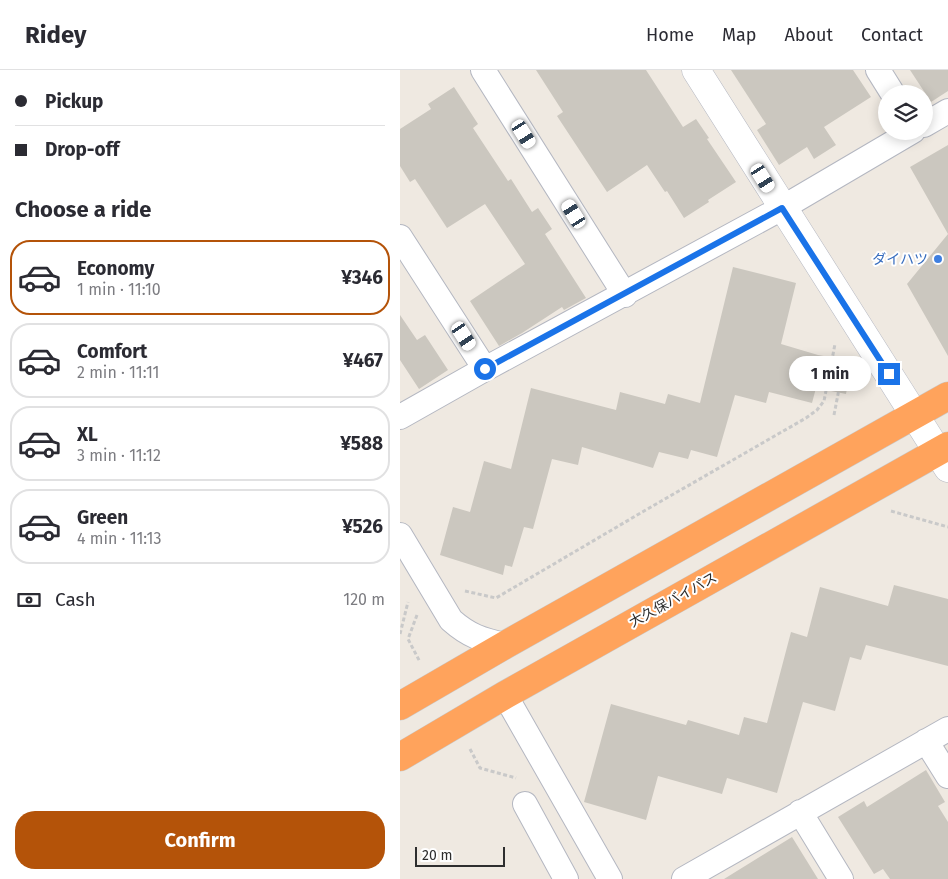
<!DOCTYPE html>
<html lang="en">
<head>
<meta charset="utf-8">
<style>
  body { margin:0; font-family:"Fira Sans","Noto Sans JP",sans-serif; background:#f2f2f3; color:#2b2b33; height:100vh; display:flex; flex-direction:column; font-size:19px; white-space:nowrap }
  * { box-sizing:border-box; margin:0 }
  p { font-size:16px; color:#7c7c81 }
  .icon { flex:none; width:28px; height:28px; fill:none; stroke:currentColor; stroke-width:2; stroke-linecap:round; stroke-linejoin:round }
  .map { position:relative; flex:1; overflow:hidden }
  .drawer { display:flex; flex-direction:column; background:#fff; width:400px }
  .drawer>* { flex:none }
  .top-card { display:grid; align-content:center; height:110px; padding:0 15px; background:#fff }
  .buttons { position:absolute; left:478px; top:15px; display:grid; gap:10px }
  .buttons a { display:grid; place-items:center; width:55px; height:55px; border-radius:50%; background:#fff; box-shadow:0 2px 12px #0003; font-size:25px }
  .scale { position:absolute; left:15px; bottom:12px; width:90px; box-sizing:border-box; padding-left:5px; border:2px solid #2e2e2e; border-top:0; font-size:14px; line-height:18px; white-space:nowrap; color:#2e2e2e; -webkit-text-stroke:4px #fff; paint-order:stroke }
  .end { position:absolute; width:22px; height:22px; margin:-11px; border:6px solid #1a73e8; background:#fff; box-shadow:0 0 0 2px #fff }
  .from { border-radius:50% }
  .bubble { position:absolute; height:35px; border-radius:18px; background:#fff; box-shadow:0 2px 12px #0003; font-size:16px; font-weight:700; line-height:35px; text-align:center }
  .car { position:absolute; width:15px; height:30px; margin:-15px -8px; border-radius:6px; box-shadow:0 0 4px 1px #0007; background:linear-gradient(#fff 24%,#345 0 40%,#fff 0 76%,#345 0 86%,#fff 0) }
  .top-card b { display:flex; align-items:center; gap:18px; height:48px; font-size:19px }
  .top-card b+b { border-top:1px solid #e1e1e2 }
  .top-card i { width:12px; height:12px; background:#2b2b33 }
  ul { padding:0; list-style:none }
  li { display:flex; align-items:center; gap:15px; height:75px; margin:0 10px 8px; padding:0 5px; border:2px solid #e1e1e2; border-radius:20px }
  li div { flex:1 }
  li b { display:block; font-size:19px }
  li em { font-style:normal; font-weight:700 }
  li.on { border-color:#b45309 }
  li>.icon { width:45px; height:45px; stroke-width:1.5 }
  h2 { padding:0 15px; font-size:22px; line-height:60px }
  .pay { display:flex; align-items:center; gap:12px; height:55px; padding:0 15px; font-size:19px }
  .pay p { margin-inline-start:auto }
  .primary-button { display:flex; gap:10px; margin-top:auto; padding:10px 15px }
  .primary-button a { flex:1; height:58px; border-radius:20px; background:#b45309; color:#fff; font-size:20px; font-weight:700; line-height:58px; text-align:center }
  header { display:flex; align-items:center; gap:30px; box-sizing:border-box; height:70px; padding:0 25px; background:#fff; border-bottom:1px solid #e1e1e2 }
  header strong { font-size:24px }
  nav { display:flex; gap:28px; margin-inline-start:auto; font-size:18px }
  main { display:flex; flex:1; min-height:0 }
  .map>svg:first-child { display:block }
  .building { fill:#cbc7bf }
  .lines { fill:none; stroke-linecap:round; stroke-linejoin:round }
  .street-casing { stroke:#b4b7c1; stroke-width:26 }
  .secondary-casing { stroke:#b4b7c1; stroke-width:29 }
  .highway-casing { stroke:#c9c9c9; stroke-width:29 }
  .path { stroke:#c9c9c9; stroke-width:3; stroke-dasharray:4 2.5; stroke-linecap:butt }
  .street { stroke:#fff; stroke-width:24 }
  .secondary { stroke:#fff; stroke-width:28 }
  .highway { stroke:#ffa35c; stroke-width:28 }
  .route { stroke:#1a73e8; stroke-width:6 }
  .shop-dot { fill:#3f7fe0; stroke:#fff; stroke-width:2 }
  .labels { text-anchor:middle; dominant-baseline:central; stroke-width:4; stroke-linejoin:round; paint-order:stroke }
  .shop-label { font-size:14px; fill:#366cbe; stroke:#fff; text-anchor:end }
  .street-label { font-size:14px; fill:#2e2e2e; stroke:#fff }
</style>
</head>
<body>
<header>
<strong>Ridey</strong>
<nav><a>Home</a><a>Map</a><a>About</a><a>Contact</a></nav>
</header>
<main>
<section class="drawer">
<div class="top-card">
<b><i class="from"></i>Pickup</b>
<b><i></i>Drop-off</b>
</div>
<h2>Choose a ride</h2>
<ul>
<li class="on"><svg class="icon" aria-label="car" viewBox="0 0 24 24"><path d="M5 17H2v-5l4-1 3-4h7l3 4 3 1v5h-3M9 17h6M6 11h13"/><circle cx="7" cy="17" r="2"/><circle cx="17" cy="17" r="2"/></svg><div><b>Economy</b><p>1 min · 11:10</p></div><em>¥346</em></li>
<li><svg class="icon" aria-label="car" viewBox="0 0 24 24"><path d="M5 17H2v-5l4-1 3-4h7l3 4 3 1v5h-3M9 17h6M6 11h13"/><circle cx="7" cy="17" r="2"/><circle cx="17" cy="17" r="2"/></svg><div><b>Comfort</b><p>2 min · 11:11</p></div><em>¥467</em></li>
<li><svg class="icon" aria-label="car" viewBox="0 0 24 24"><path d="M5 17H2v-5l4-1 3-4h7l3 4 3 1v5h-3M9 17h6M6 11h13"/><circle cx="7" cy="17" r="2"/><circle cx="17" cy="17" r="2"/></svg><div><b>XL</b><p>3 min · 11:12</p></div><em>¥588</em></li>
<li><svg class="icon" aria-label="car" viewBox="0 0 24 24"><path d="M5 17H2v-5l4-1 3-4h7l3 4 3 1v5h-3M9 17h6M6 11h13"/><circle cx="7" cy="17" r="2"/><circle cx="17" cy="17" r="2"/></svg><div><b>Green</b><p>4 min · 11:13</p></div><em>¥526</em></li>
</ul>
<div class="pay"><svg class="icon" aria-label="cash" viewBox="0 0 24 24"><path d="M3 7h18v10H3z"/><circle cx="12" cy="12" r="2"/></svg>Cash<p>120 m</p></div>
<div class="primary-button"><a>Confirm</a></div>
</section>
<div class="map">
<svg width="548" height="809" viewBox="0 0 548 809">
  <rect width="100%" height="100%" fill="#efe9e1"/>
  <!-- building -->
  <path class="building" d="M136 0H246L283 57 296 49 309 68 307 69 336 112 308 130 309 132 284 148 267 121 265 122 247 95 207 122 157 46 163 42Z
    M331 0H453L471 27 424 57 436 75 414 89 407 77 379 95 357 60 366 54Z
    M510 0H548V21L531 32Z
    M54 17 78 54 73 58 108 111 111 109 132 142 138 138 152 159 145 164 186 228 164 240 162 237 122 263 99 276 70 231 125 194 85 134 47 158 15 109 10 112 0 96V59L31 39 28 34Z
    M548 75V286L507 214 548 164 510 97Z
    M333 197 396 213 381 274 418 285 452 291 446 324 416 318 412 333 369 322 366 333 335 325 317 387 291 380 288 389 259 382 253 398 182 377 178 395 152 389 133 459 124 457 112 497 105 495 103 505 40 485 53 437 70 442 84 391 111 399 131 318 216 340 220 322 265 334 268 324 300 333Z
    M0 245 17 270 25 265 48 300 19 319 0 290Z
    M494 515 548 529V596L466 575 461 590 450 587 435 641 403 632 377 723 327 708 322 724 258 706 246 750 184 732 211 634 286 655 288 650 339 665 344 647 367 653 391 562 407 567 420 517 488 536Z
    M526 700 545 732 538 736 548 752V809H490L483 799 474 804 438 747 464 731 467 737Z
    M392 767 418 809H324Z"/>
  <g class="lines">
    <defs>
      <path id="street" d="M83 0 225 225
        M478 0 493 24
        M524 55 548 41
        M0 167 85 299
        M0 347 85 299 382 138 513 61
        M0 465 51 550C69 566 82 570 105 575
        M105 625 210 809
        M526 671 548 706
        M125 734 166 809
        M400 742 441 809
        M284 809 548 659"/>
      <path id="secondary" d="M296 0 548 398"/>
      <path id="highway" d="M0 636 105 575 548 326
        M0 687 105 625 548 376"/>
    </defs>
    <!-- street casing -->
    <use href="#street" class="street-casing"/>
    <!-- secondary casing -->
    <use href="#secondary" class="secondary-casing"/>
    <!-- highway casing -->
    <use href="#highway" class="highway-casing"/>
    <!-- path -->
    <path class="path" d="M434 345 444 293 447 292
      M491 441 548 457
      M65 521 96 528 244 441 406 348 417 340 424 331 435 274
      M17 545 8 569 20 592
      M0 564 8 532
      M70 679 80 698 116 708"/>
    <!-- street -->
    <use href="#street" class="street"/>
    <!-- secondary -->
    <use href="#secondary" class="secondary"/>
    <!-- highway -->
    <use href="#highway" class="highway"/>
  </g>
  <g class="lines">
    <!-- route -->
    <path class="route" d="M85 299 382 138 489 304"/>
  </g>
  <!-- markers -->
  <circle class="shop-dot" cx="538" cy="189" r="5"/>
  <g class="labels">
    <!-- shop labels -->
    <g class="shop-label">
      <text x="528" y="189">ダイハツ</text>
    </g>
    <!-- street labels -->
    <g class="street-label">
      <text transform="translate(273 530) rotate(-29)">大久保バイパス</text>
    </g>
  </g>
</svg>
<div class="buttons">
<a><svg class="icon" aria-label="layers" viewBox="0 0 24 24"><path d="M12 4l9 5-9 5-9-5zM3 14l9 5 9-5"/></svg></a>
</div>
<div class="scale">20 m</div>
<i class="end from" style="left:85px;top:299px"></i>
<i class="end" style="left:489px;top:304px"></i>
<div class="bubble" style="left:389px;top:286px;width:82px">1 min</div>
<i class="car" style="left:124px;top:64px;rotate:148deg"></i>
<i class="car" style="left:363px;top:108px;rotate:148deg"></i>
<i class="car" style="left:174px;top:144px;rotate:328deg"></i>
<i class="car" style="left:64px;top:266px;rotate:147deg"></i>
</div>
</main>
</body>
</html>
